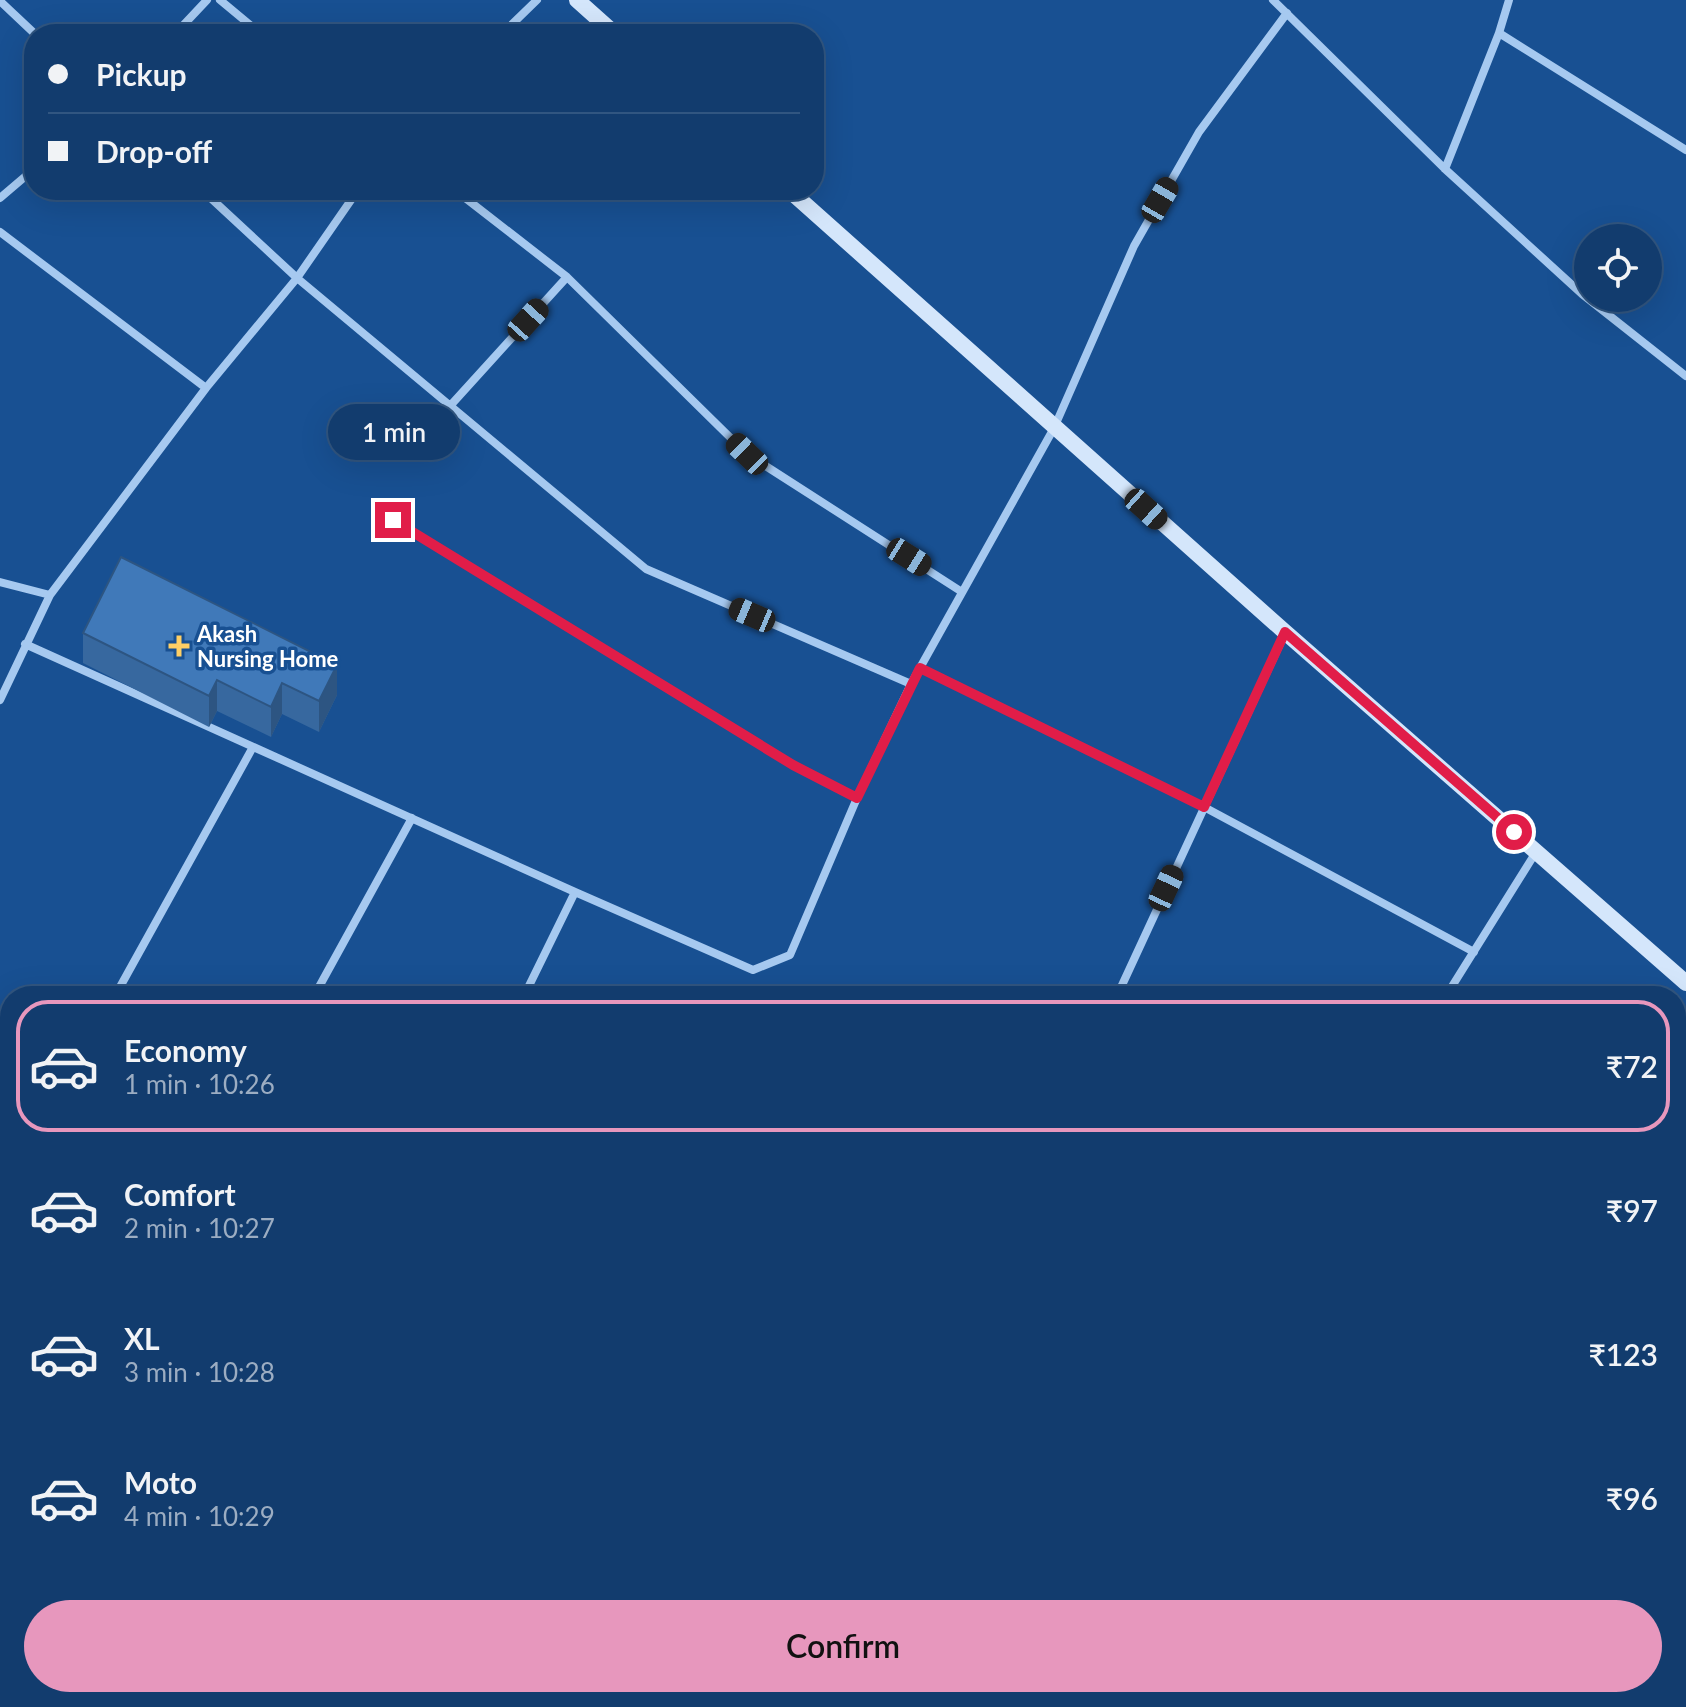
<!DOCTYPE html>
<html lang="en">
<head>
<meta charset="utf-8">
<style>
  body { margin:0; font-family:Lato,sans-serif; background:#1f4776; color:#f1f3f6; height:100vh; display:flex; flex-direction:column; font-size:30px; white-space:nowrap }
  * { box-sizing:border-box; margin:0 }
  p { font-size:26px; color:#9cadc2 }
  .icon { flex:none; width:44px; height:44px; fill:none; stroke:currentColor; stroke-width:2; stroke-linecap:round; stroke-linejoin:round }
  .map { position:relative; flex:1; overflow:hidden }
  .panel { position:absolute; left:0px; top:986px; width:1686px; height:722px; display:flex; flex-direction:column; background:#123c6e; border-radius:32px 32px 0 0; box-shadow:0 8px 32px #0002,0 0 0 2px #315681 }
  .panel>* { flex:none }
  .banner { position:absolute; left:24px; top:24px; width:800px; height:176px; border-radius:32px; box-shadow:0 8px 32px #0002,0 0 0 2px #315681; display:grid; align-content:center; height:176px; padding:0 24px; background:#123c6e }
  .controls { position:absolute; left:1574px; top:224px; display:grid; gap:16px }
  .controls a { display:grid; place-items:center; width:88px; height:88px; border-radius:50%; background:#123c6e; box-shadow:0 8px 32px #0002,0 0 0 2px #315681; font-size:40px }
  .end { position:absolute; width:36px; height:36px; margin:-18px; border:10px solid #e11d48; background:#fff; box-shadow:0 0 0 4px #fff }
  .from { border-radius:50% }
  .bubble { position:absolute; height:56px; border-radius:28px; background:#123c6e; box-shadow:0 8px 32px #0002,0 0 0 2px #315681; font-size:26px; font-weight:600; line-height:56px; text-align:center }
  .car { position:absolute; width:24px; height:48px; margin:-24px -12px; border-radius:10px; box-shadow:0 0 6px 2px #0007; background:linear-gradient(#222 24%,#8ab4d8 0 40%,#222 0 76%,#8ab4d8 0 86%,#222 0) }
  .banner b { display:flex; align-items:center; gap:28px; height:76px; font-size:30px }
  .banner b+b { border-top:2px solid #315681 }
  .banner i { width:20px; height:20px; background:#f1f3f6 }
  ul { padding:14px 0 0; list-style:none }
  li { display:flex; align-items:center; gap:24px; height:132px; margin:0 16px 12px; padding:0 8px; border:4px solid transparent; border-radius:32px }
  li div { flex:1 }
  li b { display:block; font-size:30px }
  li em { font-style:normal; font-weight:600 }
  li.current { border-color:#e797bd }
  li>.icon { width:72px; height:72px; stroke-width:1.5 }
  .button { display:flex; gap:16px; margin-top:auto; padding:16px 24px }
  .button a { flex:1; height:92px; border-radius:48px; background:#e797bd; color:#111; font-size:32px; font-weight:600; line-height:92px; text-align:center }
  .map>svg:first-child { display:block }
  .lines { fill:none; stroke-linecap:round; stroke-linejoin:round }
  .street { stroke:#a6c9f0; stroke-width:8 }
  .secondary { stroke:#d4e6fb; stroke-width:16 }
  .wall { fill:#37689f }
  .shaded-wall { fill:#2d5582 }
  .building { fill:#4079b9; stroke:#2d5582; stroke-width:2 }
  .route { stroke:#e11d48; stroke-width:10 }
  .poi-dot { fill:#ffcf65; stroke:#185092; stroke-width:3 }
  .labels { text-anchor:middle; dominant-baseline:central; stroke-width:7; stroke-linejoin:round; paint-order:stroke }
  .poi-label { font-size:22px; font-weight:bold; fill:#fff; stroke:#185092; text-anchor:start }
</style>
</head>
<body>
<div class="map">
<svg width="1686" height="1707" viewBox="0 0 1686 1707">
  <rect width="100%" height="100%" fill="#185092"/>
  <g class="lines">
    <!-- street -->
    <path class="street" d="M220 0 261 34
      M1273 0 1445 169 1582 294 1686 376
      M1509 0 1499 33 1686 150
      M0 1 35 34
      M175 34 207 0
      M502 34 537 0
      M1445 169 1499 33
      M202 190 297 278 646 569 911 684 1054 428 1134 246 1199 132 1287 13
      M455 190 567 277
      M0 198 34 169
      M0 232 206 388
      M450 406 567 277 747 454 962 592
      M393 520 793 765 857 798
      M0 582 50 595
      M25 644 575 892 524 996
      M920 668 1204 807 1474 952
      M0 700 50 595 206 388 297 278 358 190
      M575 892 753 970 790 955 857 798 911 684
      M115 996 253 747
      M314 996 412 818
      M1117 996 1285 633
      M1446 996 1536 852
      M0 1205 10 1186
      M1676 1440 1686 1453
      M1676 1548 1686 1545
      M0 1561 10 1543
      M718 1698 722 1707
      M911 1698 914 1707
      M1116 1698 1119 1707
      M1308 1698 1312 1707"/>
    <!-- secondary -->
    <path class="secondary" d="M577 0 615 34
      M789 190 1285 632 1686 983"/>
  </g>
  <!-- wall -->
  <path class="wall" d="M83 633 337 695 319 732 282 714 271 737 217 711 209 727 83 663Z"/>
  <!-- shaded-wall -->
  <path class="shaded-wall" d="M337 665V695L319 732V701Z
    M217 680V711L209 727V696Z
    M282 683V714L271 737V707Z"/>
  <!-- building -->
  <path class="building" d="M121 557 337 665 319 701 282 683 271 707 217 680 209 696 83 633Z"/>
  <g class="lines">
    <!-- route -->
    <path class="route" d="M393 520 793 765 857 798 920 668 1204 807 1285 632 1514 832"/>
  </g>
  <!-- markers -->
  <path class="poi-dot" d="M175 634h8v8h8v8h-8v8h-8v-8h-8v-8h8z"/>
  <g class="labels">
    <!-- poi labels -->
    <g class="poi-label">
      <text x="197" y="633">Akash<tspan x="197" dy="25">Nursing Home</tspan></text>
    </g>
  </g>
</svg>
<div class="controls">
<a><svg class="icon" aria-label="locate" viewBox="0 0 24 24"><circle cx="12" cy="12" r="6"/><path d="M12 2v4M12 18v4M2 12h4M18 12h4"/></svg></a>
</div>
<i class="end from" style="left:1514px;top:832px"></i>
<i class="end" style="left:393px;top:520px"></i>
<div class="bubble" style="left:328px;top:404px;width:132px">1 min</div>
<i class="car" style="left:1160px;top:200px;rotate:30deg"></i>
<i class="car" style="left:528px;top:320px;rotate:42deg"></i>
<i class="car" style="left:747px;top:454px;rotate:314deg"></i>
<i class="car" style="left:1146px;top:509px;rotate:132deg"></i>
<i class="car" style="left:909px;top:557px;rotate:122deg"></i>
<i class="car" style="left:752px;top:615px;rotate:293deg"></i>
<i class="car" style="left:1166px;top:888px;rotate:25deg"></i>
<div class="banner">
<b><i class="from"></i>Pickup</b>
<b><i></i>Drop-off</b>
</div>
<section class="panel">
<ul>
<li class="current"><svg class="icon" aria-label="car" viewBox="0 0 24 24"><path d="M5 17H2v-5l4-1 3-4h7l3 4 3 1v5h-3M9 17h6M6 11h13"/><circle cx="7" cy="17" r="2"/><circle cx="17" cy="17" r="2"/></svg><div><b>Economy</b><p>1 min · 10:26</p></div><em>₹72</em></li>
<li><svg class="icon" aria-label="car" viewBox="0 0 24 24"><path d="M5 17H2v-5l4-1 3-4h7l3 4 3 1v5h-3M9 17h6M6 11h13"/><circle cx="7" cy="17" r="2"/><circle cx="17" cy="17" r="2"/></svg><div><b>Comfort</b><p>2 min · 10:27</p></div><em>₹97</em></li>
<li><svg class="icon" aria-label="car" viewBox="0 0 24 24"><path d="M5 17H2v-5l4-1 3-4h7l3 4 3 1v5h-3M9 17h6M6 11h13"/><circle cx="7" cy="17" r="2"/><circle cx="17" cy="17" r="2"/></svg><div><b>XL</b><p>3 min · 10:28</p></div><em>₹123</em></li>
<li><svg class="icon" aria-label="car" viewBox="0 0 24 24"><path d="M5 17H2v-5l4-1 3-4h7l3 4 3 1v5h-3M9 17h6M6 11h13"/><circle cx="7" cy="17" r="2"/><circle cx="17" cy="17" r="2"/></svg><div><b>Moto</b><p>4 min · 10:29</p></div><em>₹96</em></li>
</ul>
<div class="button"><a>Confirm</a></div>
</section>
</div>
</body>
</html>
